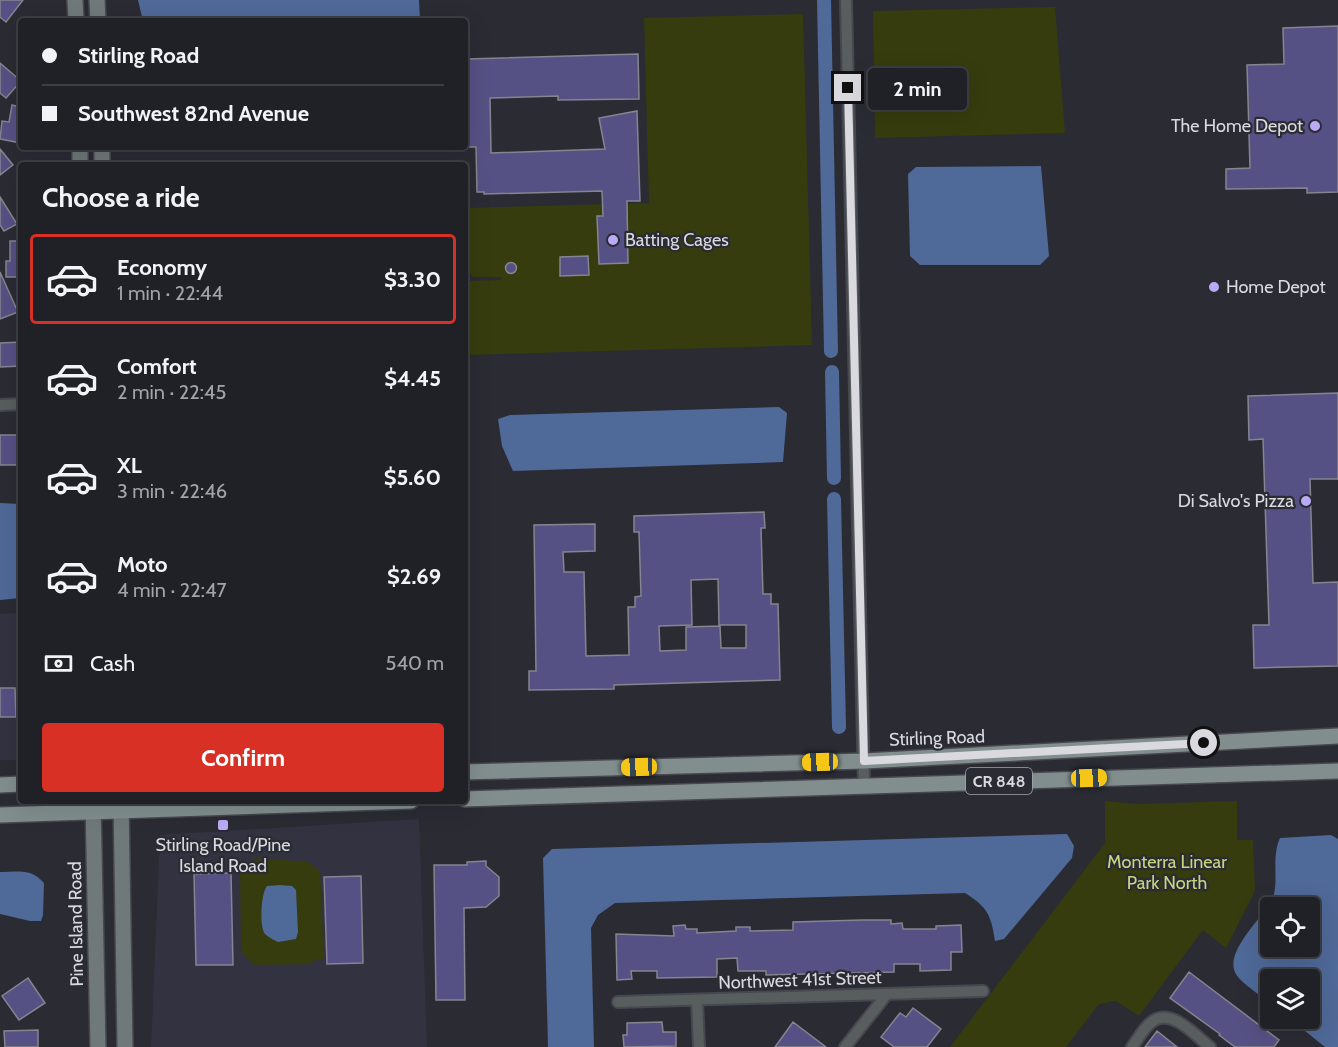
<!DOCTYPE html>
<html lang="en">
<head>
<meta charset="utf-8">
<style>
  body { margin:0; font-family:Cabin,sans-serif; background:#2d2d33; color:#f1f3f6; height:100vh; display:flex; flex-direction:column; font-size:22px; white-space:nowrap }
  * { box-sizing:border-box; margin:0 }
  p { font-size:20px; color:#a2a3a7 }
  .icon { flex:none; width:33px; height:33px; fill:none; stroke:currentColor; stroke-width:2; stroke-linecap:round; stroke-linejoin:round }
  .map { position:relative; flex:1; overflow:hidden }
  .sheet { position:absolute; left:18px; top:162px; width:450px; height:642px; display:flex; flex-direction:column; background:#202027; border-radius:6px; box-shadow:0 6px 24px #0002,0 0 0 2px #3d3e44 }
  .sheet>* { flex:none }
  .guide { position:absolute; left:18px; top:18px; width:450px; height:132px; border-radius:6px; box-shadow:0 6px 24px #0002,0 0 0 2px #3d3e44; display:grid; align-content:center; height:132px; padding:0 24px; background:#202027 }
  .buttons { position:absolute; left:1260px; top:897px; display:grid; gap:12px }
  .buttons a { display:grid; place-items:center; width:60px; height:60px; border-radius:6px; background:#202027; box-shadow:0 6px 24px #0002,0 0 0 2px #3d3e44; font-size:30px }
  .end { position:absolute; width:27px; height:27px; margin:-14px; border:8px solid #d9d9df; background:#111; box-shadow:0 0 0 3px #111 }
  .from { border-radius:50% }
  .bubble { position:absolute; height:42px; border-radius:6px; background:#202027; box-shadow:0 6px 24px #0002,0 0 0 2px #3d3e44; font-size:20px; font-weight:700; line-height:42px; text-align:center }
  .car { position:absolute; width:18px; height:36px; margin:-18px -9px; border-radius:8px; box-shadow:0 0 4px 2px #0007; background:linear-gradient(#f5c518 24%,#345 0 40%,#f5c518 0 76%,#345 0 86%,#f5c518 0) }
  .guide b { display:flex; align-items:center; gap:21px; height:57px; font-size:22px }
  .guide b+b { border-top:2px solid #3d3e44 }
  .guide i { width:15px; height:15px; background:#f1f3f6 }
  ul { padding:0; list-style:none }
  li { display:flex; align-items:center; gap:18px; height:90px; margin:0 12px 9px; padding:0 12px; border:3px solid transparent; border-radius:6px }
  li div { flex:1 }
  li b { display:block; font-size:22px }
  li em { font-style:normal; font-weight:700 }
  li.selected { border-color:#d93025 }
  li>.icon { width:54px; height:54px; stroke-width:1.5 }
  h2 { padding:0 24px; font-size:27px; line-height:72px }
  .pay { display:flex; align-items:center; gap:15px; height:66px; padding:0 24px; font-size:22px }
  .pay p { margin-inline-start:auto }
  .primary-button { display:flex; gap:12px; margin-top:auto; padding:12px 24px }
  .primary-button a { flex:1; height:69px; border-radius:6px; background:#d93025; color:#fff; font-size:24px; font-weight:700; line-height:69px; text-align:center }
  .map>svg:first-child { display:block }
  .built { fill:#333241 }
  .green { fill:#363c0e }
  .water { fill:#4f6998; fill-rule:evenodd }
  .lines { fill:none; stroke-linecap:round; stroke-linejoin:round }
  .canal { stroke:#4f6998; stroke-width:14 }
  .building { fill:#565184; stroke:#85848f; stroke-width:1.5; fill-rule:evenodd }
  .street-casing { stroke:#47474f; stroke-width:14 }
  .secondary-casing { stroke:#47474f; stroke-width:18 }
  .primary-casing { stroke:#47474f; stroke-width:18 }
  .street { stroke:#585e5e; stroke-width:10 }
  .secondary { stroke:#707979; stroke-width:15 }
  .primary { stroke:#828e8e; stroke-width:15 }
  .route { stroke:#d9d9df; stroke-width:8 }
  .poi-dot { fill:#bbaaf6; stroke:#2b2b34; stroke-width:2 }
  .labels { text-anchor:middle; dominant-baseline:central; stroke-width:4.5; stroke-linejoin:round; paint-order:stroke }
  .shield { fill:#2b2b34; stroke:#a5a5ac; stroke-width:1.5 }
  .shield-label { font-size:16px; font-weight:bold; fill:#d9d9df }
  .poi-label { font-size:18px; fill:#d9d9df; stroke:#2b2b34; text-anchor:end }
  .street-label { font-size:18px; fill:#d9d9df; stroke:#2b2b34 }
  .park-label { font-size:18px; fill:#c7d57f; stroke:#2b2b34 }
</style>
</head>
<body>
<div class="map">
<svg width="1338" height="1047" viewBox="0 0 1338 1047">
  <rect width="100%" height="100%" fill="#2b2b34"/>
  <!-- built -->
  <path class="built" d="M21 613V760H0V614Z
    M419 819 427 1047H151L160 835Z"/>
  <!-- green -->
  <path class="green" d="M1055 7 1065 133 875 138 873 11Z
    M803 14 812 345 467 355 465 281 501 280 502 277H473L467 271 465 208 649 203 644 18Z
    M1105 801 1137 804 1237 801V840H1253L1255 891 1226 948 1203 930 1139 1016 1116 1001 1099 1004 1066 1047H950L1105 843Z
    M259 858 308 862 320 871 324 959 314 960V964L254 965 241 952 240 872 245 864Z"/>
  <!-- water -->
  <path class="water" d="M138 0H419L420 21H143Z
    M1041 166 1049 256 1040 265H920L910 256 908 174 916 167Z
    M779 407 787 413 783 462 513 471 502 446 498 419 510 415Z
    M0 503 21 504V598L0 600Z
    M1067 834 1074 846 1072 858 1004 939 995 941C991 914 987 907 965 893L615 903 598 915 591 928 594 1047H548L543 858 552 849Z
    M1331 835 1338 839V1047H1325L1290 1019 1310 1018V980H1270V1003C1260 995 1247 987 1238 977 1219 955 1264 918 1273 897 1279 882 1271 857 1280 838ZM1270 908H1310V946H1270Z
    M0 872C18 872 31 868 44 883L43 915 41 921H30L0 914Z
    M280 885 292 886 296 890 298 932 296 939 278 942C274 940 268 937 265 934 259 927 261 893 267 886Z"/>
  <g class="lines">
    <!-- canal -->
    <path class="canal" d="M824 0 831 351
      M832 372 834 478
      M834 499 839 727"/>
  </g>
  <!-- building -->
  <path class="building" d="M0 0H23L6 22 0 17Z
    M1338 26V192L1307 193V188L1226 189V169L1250 168 1247 65 1284 64 1283 28Z
    M638 54 639 99 558 100V96L490 98 491 153 605 149 599 118 637 111 640 201H627L628 263 599 264 597 216H603L602 191 484 194V192H477L476 147H467V59Z
    M0 63 21 81 6 98 0 93Z
    M12 105 21 107V143L0 139 2 121 9 122Z
    M0 149 13 165 0 175Z
    M0 197 17 224 4 231 0 225Z
    M10 241H21V277H6V261H10Z
    M588 256 589 275 560 276V257Z
    M505.5 268a5.5 5.5 0 1 1 11 0a5.5 5.5 0 1 1-11 0Z
    M0 272 18 312 0 319Z
    M21 342V366L0 367V343Z
    M1338 393V479H1310L1313 583 1338 582V666L1254 668 1253 625H1269L1263 439 1249 440 1248 396Z
    M0 435H21V465H0Z
    M764 512 765 528H761L763 594H771V604H778L780 680 614 685V689L529 690V671H536L534 525 595 524V551L563 552 564 572H584L586 656 629 655 628 607H635V597L641 596 639 532H634V516ZM718 579 719 625H746V648H721L720 626 686 627V650L660 651 659 626 692 625 691 580Z
    M0 688H15L16 717H0Z
    M486 861V866L499 877V896L486 907 464 908 465 1000H436L434 865H467V862Z
    M231 873 233 965H196L194 874Z
    M361 876 363 963 327 964 324 877Z
    M862 920H891V924L902 923 903 929H936V926L961 925 962 952H951V970L920 971V964H894V972L766 975V971H738L737 958 717 959V977L657 978V971H631L632 979 617 980 616 934 674 936 673 926 685 925 686 929H697V933L736 931V927H750V931L793 930V922Z
    M1189 972 1279 1040 1274 1047H1235L1219 1035 1220 1034 1170 998Z
    M28 978 45 1003 19 1020 2 996Z
    M913 1008 941 1029 927 1047H894L881 1037 900 1013 906 1017Z
    M662 1022 663 1032H676V1046L624 1047 623 1035H627V1023Z
    M793 1022 826 1047H775Z
    M38 1030V1047H5L4 1031Z
    M1157 1031 1177 1047H1145Z"/>
  <g class="lines">
    <defs>
      <path id="street" d="M846 0 864 785
        M0 405 21 404
        M697 1000 699 1047
        M618 1002 983 991
        M845 1047 887 994
        M1132 1047C1138 1039 1144 1027 1153 1021 1172 1008 1196 1036 1210 1047"/>
      <path id="secondary" d="M75 0 76 21
        M97 0 98 21
        M80 147V165
        M102 147V165
        M93 801 98 1047
        M121 801 125 1047"/>
      <path id="primary" d="M465 772 864 761 1338 736
        M0 785 21 784
        M465 799 1338 771
        M0 815 411 801"/>
    </defs>
    <!-- street casing -->
    <use href="#street" class="street-casing"/>
    <!-- secondary casing -->
    <use href="#secondary" class="secondary-casing"/>
    <!-- primary casing -->
    <use href="#primary" class="primary-casing"/>
    <!-- street -->
    <use href="#street" class="street"/>
    <!-- secondary -->
    <use href="#secondary" class="secondary"/>
    <!-- primary -->
    <use href="#primary" class="primary"/>
  </g>
  <g class="lines">
    <!-- route -->
    <path class="route" d="M848 88 864 761 1204 743"/>
  </g>
  <!-- markers -->
  <g class="poi-dot">
    <circle cx="1315" cy="126" r="6"/>
    <circle cx="613" cy="240" r="6"/>
    <circle cx="1214" cy="287" r="6"/>
    <circle cx="1306" cy="501" r="6"/>
    <rect x="217" y="819" width="12" height="12" rx="3"/>
  </g>
  <g class="labels">
    <!-- shield labels -->
    <rect class="shield" x="966" y="768" width="66" height="26" rx="4.5"/>
    <g class="shield-label">
      <text x="999" y="781">CR 848</text>
    </g>
    <!-- poi labels -->
    <g class="poi-label">
      <text x="1303" y="126">The Home Depot</text>
      <text x="625" y="240" text-anchor="start">Batting Cages</text>
      <text x="1226" y="287" text-anchor="start">Home Depot</text>
      <text x="1294" y="501">Di Salvo's Pizza</text>
      <text x="223" y="845" text-anchor="middle">Stirling Road/Pine<tspan x="223" dy="21">Island Road</tspan></text>
    </g>
    <!-- street labels -->
    <g class="street-label">
      <text transform="translate(937 738) rotate(-2)">Stirling Road</text>
      <text transform="translate(76 924) rotate(-91)">Pine Island Road</text>
      <text transform="translate(800 980) rotate(-2)">Northwest 41st Street</text>
    </g>
    <!-- park labels -->
    <g class="park-label">
      <text x="1167" y="862">Monterra Linear<tspan x="1167" dy="21">Park North</tspan></text>
    </g>
  </g>
</svg>
<div class="buttons">
<a><svg class="icon" aria-label="locate" viewBox="0 0 24 24"><circle cx="12" cy="12" r="6"/><path d="M12 2v4M12 18v4M2 12h4M18 12h4"/></svg></a>
<a><svg class="icon" aria-label="layers" viewBox="0 0 24 24"><path d="M12 4l9 5-9 5-9-5zM3 14l9 5 9-5"/></svg></a>
</div>
<i class="end from" style="left:1204px;top:743px"></i>
<i class="end" style="left:848px;top:88px"></i>
<div class="bubble" style="left:868px;top:68px;width:99px">2 min</div>
<i class="car" style="left:820px;top:762px;rotate:268deg"></i>
<i class="car" style="left:639px;top:767px;rotate:268deg"></i>
<i class="car" style="left:1089px;top:778px;rotate:88deg"></i>
<div class="guide">
<b><i class="from"></i>Stirling Road</b>
<b><i></i>Southwest 82nd Avenue</b>
</div>
<section class="sheet">
<h2>Choose a ride</h2>
<ul>
<li class="selected"><svg class="icon" aria-label="car" viewBox="0 0 24 24"><path d="M5 17H2v-5l4-1 3-4h7l3 4 3 1v5h-3M9 17h6M6 11h13"/><circle cx="7" cy="17" r="2"/><circle cx="17" cy="17" r="2"/></svg><div><b>Economy</b><p>1 min · 22:44</p></div><em>$3.30</em></li>
<li><svg class="icon" aria-label="car" viewBox="0 0 24 24"><path d="M5 17H2v-5l4-1 3-4h7l3 4 3 1v5h-3M9 17h6M6 11h13"/><circle cx="7" cy="17" r="2"/><circle cx="17" cy="17" r="2"/></svg><div><b>Comfort</b><p>2 min · 22:45</p></div><em>$4.45</em></li>
<li><svg class="icon" aria-label="car" viewBox="0 0 24 24"><path d="M5 17H2v-5l4-1 3-4h7l3 4 3 1v5h-3M9 17h6M6 11h13"/><circle cx="7" cy="17" r="2"/><circle cx="17" cy="17" r="2"/></svg><div><b>XL</b><p>3 min · 22:46</p></div><em>$5.60</em></li>
<li><svg class="icon" aria-label="car" viewBox="0 0 24 24"><path d="M5 17H2v-5l4-1 3-4h7l3 4 3 1v5h-3M9 17h6M6 11h13"/><circle cx="7" cy="17" r="2"/><circle cx="17" cy="17" r="2"/></svg><div><b>Moto</b><p>4 min · 22:47</p></div><em>$2.69</em></li>
</ul>
<div class="pay"><svg class="icon" aria-label="cash" viewBox="0 0 24 24"><path d="M3 7h18v10H3z"/><circle cx="12" cy="12" r="2"/></svg>Cash<p>540 m</p></div>
<div class="primary-button"><a>Confirm</a></div>
</section>
</div>
</body>
</html>
